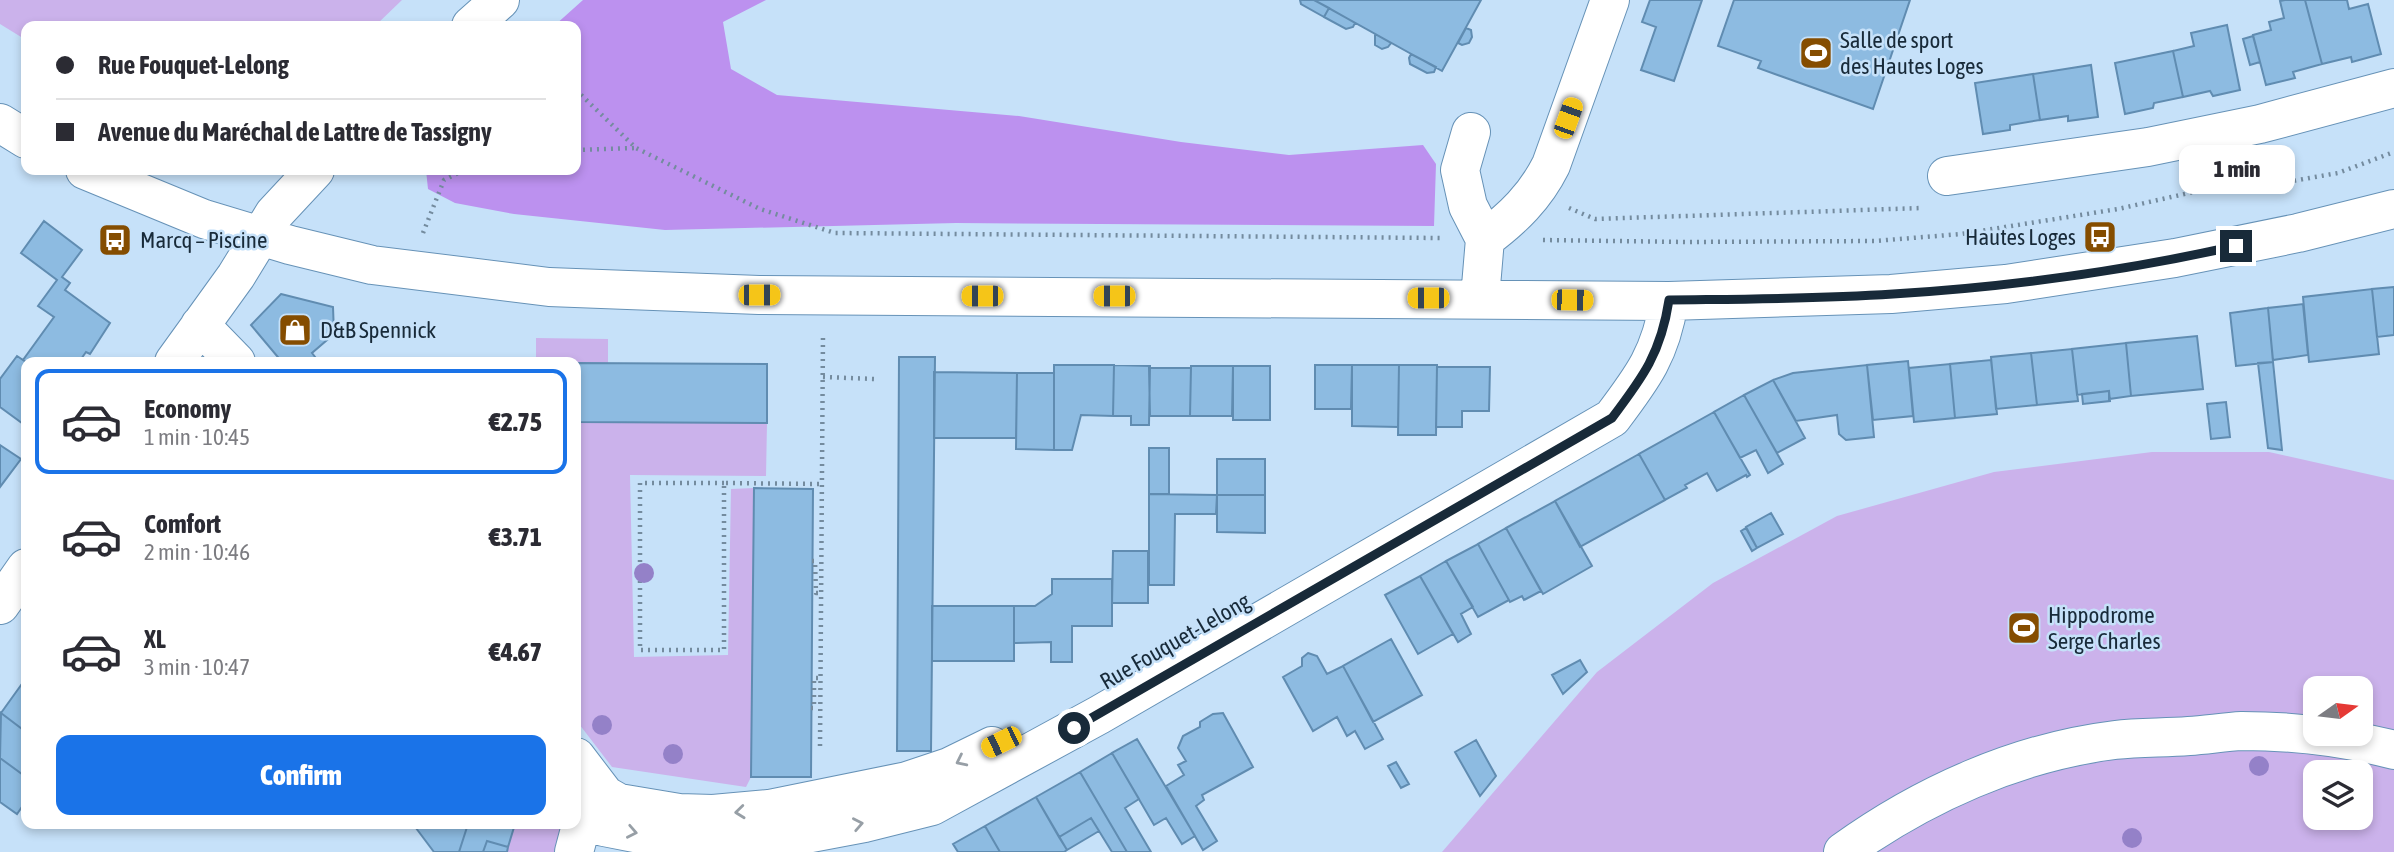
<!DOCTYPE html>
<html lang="en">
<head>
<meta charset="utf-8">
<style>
  body { margin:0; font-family:"Asap Condensed",sans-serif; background:#f2f2f3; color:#2b2b33; height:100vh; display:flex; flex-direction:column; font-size:26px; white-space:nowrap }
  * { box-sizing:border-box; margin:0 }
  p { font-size:23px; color:#7c7c81 }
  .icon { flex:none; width:38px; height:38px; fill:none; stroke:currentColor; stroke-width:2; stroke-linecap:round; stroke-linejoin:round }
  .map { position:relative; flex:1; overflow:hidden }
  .drawer { position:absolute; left:21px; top:357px; width:560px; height:472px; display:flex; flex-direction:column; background:#fff; border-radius:14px; box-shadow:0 4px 10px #0003 }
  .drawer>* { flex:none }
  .banner { position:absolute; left:21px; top:21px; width:560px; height:154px; border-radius:14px; box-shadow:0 4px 10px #0003; display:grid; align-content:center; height:154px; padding:0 35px; background:#fff }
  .needle { width:46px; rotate:76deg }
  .tools { position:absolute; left:2303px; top:676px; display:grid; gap:14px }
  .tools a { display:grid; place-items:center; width:70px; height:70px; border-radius:14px; background:#fff; box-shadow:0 4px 10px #0003; font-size:35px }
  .end { position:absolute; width:32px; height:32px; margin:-16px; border:9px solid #182a39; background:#fff; box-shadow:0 0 0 4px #fff }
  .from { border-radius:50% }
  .bubble { position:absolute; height:49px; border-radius:14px; background:#fff; box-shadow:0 4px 10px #0003; font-size:23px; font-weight:800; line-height:49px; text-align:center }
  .car { position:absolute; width:21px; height:42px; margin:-21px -10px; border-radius:9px; box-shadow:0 0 5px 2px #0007; background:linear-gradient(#f5c518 24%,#345 0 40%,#f5c518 0 76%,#345 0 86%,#f5c518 0) }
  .banner b { display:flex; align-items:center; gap:24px; height:66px; font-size:26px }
  .banner b+b { border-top:2px solid #e1e1e2 }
  .banner i { width:18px; height:18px; background:#2b2b33 }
  ul { padding:12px 0 0; list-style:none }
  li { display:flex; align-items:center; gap:21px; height:105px; margin:0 14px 10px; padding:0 21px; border:4px solid transparent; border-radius:14px }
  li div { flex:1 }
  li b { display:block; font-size:26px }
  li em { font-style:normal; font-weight:800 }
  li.active { border-color:#1a73e8 }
  li>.icon { width:63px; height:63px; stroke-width:1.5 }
  .primary-button { display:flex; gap:14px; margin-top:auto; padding:14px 35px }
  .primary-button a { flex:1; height:80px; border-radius:14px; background:#1a73e8; color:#fff; font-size:28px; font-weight:800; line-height:80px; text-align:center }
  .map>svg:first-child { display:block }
  .green { fill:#cbb2eb; fill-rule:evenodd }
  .forest { fill:#bc91ef }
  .building { fill:#8dbbe1; stroke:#608cb1; stroke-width:2 }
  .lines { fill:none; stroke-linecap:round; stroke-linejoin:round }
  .minor-casing { stroke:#6692b7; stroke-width:40 }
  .path { stroke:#748b9e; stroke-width:4.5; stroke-dasharray:2 5; stroke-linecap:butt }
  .minor { stroke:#fff; stroke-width:38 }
  .tree { fill:#9481c8 }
  .oneway { stroke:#979fa6 }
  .route { stroke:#182a39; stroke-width:9 }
  .labels { text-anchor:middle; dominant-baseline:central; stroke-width:5; stroke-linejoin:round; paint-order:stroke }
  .poi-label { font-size:23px; fill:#182a39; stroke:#c6e1f9; text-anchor:start }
  .street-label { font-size:23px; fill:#182a39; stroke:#c6e1f9 }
</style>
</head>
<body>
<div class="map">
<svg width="2394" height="852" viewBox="0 0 2394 852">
  <rect width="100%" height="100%" fill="#c6e1f9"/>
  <!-- green -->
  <path class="green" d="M0 0H402L375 26H26V40L0 24Z
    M536 338 608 339V364L536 362Z
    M576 422 767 423 766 476 630 475 634 657 728 655 731 489 754 488 751 777 746 787 612 767 576 720Z
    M2152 452H2269L2394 480V852H1442L1597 672 1713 583 1837 516 1994 472ZM2315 688H2361V733H2315ZM2315 772H2361V817H2315Z
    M467 824H570L593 852H459Z"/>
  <!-- forest -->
  <path class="forest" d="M583 0H766L723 22 731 69 777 95 1019 116 1181 142 1289 155 1423 145 1436 164 1434 226 956 223 665 230 514 214 455 203 428 189 426 170H576V26H554Z"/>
  <!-- building -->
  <path class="building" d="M1300 0H1314L1329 8 1324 17 1301 4Z
    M1314 0H1481L1442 71Z
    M1650 0H1702L1674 81 1641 70 1656 27 1642 22Z
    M1734 0H1910L1873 109 1758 68 1761 61 1718 46Z
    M2285 0H2305L2322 64 2293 72 2295 78 2266 85 2253 35 2271 30 2269 22 2284 18 2280 1Z
    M2305 0H2347L2349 9 2368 4 2381 54 2352 62 2351 57 2322 64Z
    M1329 8 1355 23 1353 27 1346 29 1324 17Z
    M2227 25 2240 90 2213 96 2210 91 2183 97 2173 51 2194 46 2191 33Z
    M1466 28 1471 30 1472 37 1469 43 1462 45 1458 43Z
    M1375 34 1391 43 1388 47 1382 49 1375 45Z
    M2253 36 2260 62 2250 65 2243 39Z
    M2173 51 2183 97 2154 103 2153 108 2125 114 2115 63Z
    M1411 54 1436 67 1434 72 1427 73 1410 64 1409 58Z
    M2091 65 2098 117 2068 121V116L2040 120 2033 74Z
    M2033 74 2040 120 2010 125V130L1983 134 1975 83Z
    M44 221 82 250 62 277 70 283 65 290 110 323 90 354 86 352 79 362H26L23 360 54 317 38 306 57 280 21 253Z
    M2394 287V335L2377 337 2372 289Z
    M2372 289 2379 354 2309 362 2303 297Z
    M281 294 333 307 334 334 312 353 319 362H282L251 325Z
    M2303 304 2308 355 2273 360 2268 308Z
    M2268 308 2273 362 2236 366 2230 313Z
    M2197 336 2203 389 2131 396 2126 343Z
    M2126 343 2131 396 2109 399V391L2077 395 2072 349Z
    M2072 349 2078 401 2037 405 2031 353Z
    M2031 353 2037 405 1996 409 1991 357Z
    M17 356 26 362V426L0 407V379Z
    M899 357H935L931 751H897Z
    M459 359H496V362H459Z
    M496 359H537V362H496Z
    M1991 360 1997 414 1955 418 1950 364Z
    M1908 361 1913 416 1873 420 1867 365Z
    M2273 362 2282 450 2268 448 2258 363Z
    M576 363 767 364V423L576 422Z
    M1950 364 1955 418 1914 422 1909 368Z
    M1054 365H1114L1113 416 1081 415 1072 450H1054Z
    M1114 365 1150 366 1149 425H1131V416H1113Z
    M1315 365H1352L1351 409H1315Z
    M1352 365H1399L1398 427 1352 426Z
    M1399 365H1437L1436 435H1398Z
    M1867 365 1874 437 1846 440 1839 434 1837 415 1796 421 1773 380 1793 373Z
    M1191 366H1233L1232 416H1190Z
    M1233 366H1270V420H1233Z
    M1437 367H1490L1489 411H1462V427H1436Z
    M1149 368H1191L1190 416H1150Z
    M934 372 1017 373 1016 438H934Z
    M1017 373H1054V450L1016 449Z
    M1773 380 1805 438 1777 453 1744 395Z
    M2109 391 2110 401 2083 404 2082 394Z
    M1744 395 1783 464 1768 473 1756 450 1740 458 1714 412Z
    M2226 402 2230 437 2211 439 2207 404Z
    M1714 412 1750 475 1747 477 1746 475 1717 491 1707 473 1685 485 1687 488 1665 500 1639 454Z
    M0 445 21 459 0 487Z
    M1149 448H1169V494H1149Z
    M1639 454 1665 500 1580 547 1555 501Z
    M1217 459H1265V495H1217Z
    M754 488 813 489 811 777H751Z
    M1149 494 1217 495 1216 514H1175L1174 585H1149Z
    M1217 495H1265V533L1217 532Z
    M1555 501 1592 566 1543 594 1506 528Z
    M1771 513 1783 534 1757 548 1746 527Z
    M1506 528 1541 591 1524 600 1522 596 1510 602 1478 544Z
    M1746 528 1757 548 1752 551 1741 531Z
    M1478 544 1509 600 1478 617 1446 561Z
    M1113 551H1148V603H1112Z
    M1446 561 1473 607 1461 614 1471 634 1458 642 1420 576Z
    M1420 576 1453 634 1418 654 1385 595Z
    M1052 579H1112V626H1072V662H1051V642L1014 643V606H1035L1052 594Z
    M932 606H1014V661H932Z
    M1391 639 1422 695 1373 722 1343 666Z
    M1308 653 1317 656 1327 674 1343 666 1383 739 1365 749 1355 731 1347 736 1337 717 1313 731 1283 677 1302 666V658Z
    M1580 660 1587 672 1563 694 1552 675Z
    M24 681 26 683V732L1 713Z
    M1 713 26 732V777L0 758Z
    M1223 713 1253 767 1202 795 1204 800 1196 806 1217 841 1203 850 1166 786 1184 775 1178 765 1186 761 1178 748 1183 736 1200 727V722L1203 720 1213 714Z
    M1137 739 1195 836 1182 844 1166 818 1154 825 1112 753Z
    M1476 740 1496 776 1480 796 1455 752Z
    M1112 753 1139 799 1125 808 1151 852H1127L1080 772Z
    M0 758 26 777V801L17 814 0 802Z
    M1396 762 1409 784 1401 788 1388 766Z
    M1080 772 1127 852H1112L1091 818 1059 837 1036 797Z
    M1036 797 1067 850 1064 852H1000L985 826Z
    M1091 818 1099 831 1067 850 1059 837Z
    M413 824H468L459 852H434Z
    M468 824H515L508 847 487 841 483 852H459Z
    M985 826 1000 852H958L953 844Z
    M487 841 508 847 507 852H483Z"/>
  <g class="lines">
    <defs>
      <path id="minor" d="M471 26 500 0
        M0 123 26 139
        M1471 132 1460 170 1468 206 1485 239
        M85 170 204 219 290 245 372 265 549 287 759 295 1669 301 1891 294 2006 284 2175 258 2298 233 2394 209
        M1947 176 2148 147 2260 124 2394 88
        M1480 298 1485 239C1513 218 1535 197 1551 165L1610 0
        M200 325 236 362
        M174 362 236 276 274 214 315 170
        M0 605 26 568
        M576 757 605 795 619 803 679 813 713 814 769 809 907 781 949 767 992 746
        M576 799 604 827 665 839 726 842 785 838 864 823 932 806 1099 715 1612 418C1643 377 1661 353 1669 301
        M574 852 591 788
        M1843 852C1922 795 2017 752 2115 740 2139 737 2164 738 2189 736 2206 735 2224 732 2242 731 2292 731 2345 737 2394 750"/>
    </defs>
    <!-- minor casing -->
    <use href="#minor" class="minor-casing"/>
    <!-- path -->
    <path class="path" d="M576 90 636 148 760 209 835 233 1440 238
      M576 150 636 148
      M1569 208 1595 219 1922 208
      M423 233 444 180 464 170
      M1543 240 1686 242 1875 241 1961 234 2118 209 2198 191 2281 183 2338 173 2394 152
      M823 377 875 379
      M724 483H640V650H724V483L821 484
      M812 561H815L816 593H821
      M811 708H814V678H821
      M820 746 823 334"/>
    <!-- minor -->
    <use href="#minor" class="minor"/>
  </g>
  <!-- trees -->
  <g class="tree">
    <circle cx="644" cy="573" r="10"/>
    <circle cx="602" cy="725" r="10"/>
    <circle cx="673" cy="754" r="10"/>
    <circle cx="2259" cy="766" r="10"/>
    <circle cx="2132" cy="838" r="10"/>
  </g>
  <!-- one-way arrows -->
  <defs><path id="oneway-chevron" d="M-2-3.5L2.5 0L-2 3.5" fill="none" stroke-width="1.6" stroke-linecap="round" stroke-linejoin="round" transform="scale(1.75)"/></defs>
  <g class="oneway">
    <use href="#oneway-chevron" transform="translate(961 761) rotate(154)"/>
    <use href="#oneway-chevron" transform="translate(740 812) rotate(174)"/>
    <use href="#oneway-chevron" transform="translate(858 824) rotate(-11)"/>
    <use href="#oneway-chevron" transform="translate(632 832) rotate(11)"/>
  </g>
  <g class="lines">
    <!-- route -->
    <path class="route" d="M1074 728 1612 418C1643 377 1661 353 1669 300 1744 299 1819 299 1893 294 2008 287 2124 271 2236 246"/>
  </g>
  <!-- icons -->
  <defs>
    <symbol id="stadium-square" viewBox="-11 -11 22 22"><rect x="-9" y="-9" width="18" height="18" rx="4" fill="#854d00" stroke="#c6e1f9"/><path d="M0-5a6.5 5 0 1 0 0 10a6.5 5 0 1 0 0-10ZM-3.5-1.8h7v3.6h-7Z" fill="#fff"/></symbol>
    <symbol id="bus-square" viewBox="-11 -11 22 22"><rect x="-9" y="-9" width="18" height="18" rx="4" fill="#854d00" stroke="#c6e1f9"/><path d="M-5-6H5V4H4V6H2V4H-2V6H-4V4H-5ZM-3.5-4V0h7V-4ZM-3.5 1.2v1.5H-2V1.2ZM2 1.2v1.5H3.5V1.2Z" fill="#fff"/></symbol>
    <symbol id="shop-square" viewBox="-11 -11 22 22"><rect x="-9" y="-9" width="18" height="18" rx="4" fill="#854d00" stroke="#c6e1f9"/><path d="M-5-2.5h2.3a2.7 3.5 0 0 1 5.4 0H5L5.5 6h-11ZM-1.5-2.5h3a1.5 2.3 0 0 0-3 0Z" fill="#fff"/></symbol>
  </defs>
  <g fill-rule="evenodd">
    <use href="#stadium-square" x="1797" y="34" width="38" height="38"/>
    <use href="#bus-square" x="2081" y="218" width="38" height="38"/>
    <use href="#bus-square" x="96" y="221" width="38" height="38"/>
    <use href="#shop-square" x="276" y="311" width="38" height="38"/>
    <use href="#stadium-square" x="2005" y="609" width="38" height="38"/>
  </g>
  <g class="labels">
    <!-- poi labels -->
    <g class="poi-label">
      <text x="1840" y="40">Salle de sport<tspan x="1840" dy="26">des Hautes Loges</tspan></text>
      <text x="2076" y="237" text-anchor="end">Hautes Loges</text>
      <text x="140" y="240">Marcq – Piscine</text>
      <text x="320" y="330">D&amp;B Spennick</text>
      <text x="2048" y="615">Hippodrome<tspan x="2048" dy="26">Serge Charles</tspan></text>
    </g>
    <!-- street labels -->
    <g class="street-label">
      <text transform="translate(1175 641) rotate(-30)">Rue Fouquet-Lelong</text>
    </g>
  </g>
</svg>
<div class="tools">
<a><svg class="needle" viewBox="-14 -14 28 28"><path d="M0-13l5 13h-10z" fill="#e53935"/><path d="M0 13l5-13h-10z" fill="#7c7c81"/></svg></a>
<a><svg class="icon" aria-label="layers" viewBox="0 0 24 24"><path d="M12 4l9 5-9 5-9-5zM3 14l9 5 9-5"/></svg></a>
</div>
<i class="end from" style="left:1074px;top:728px"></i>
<i class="end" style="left:2236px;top:246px"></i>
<div class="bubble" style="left:2179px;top:145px;width:116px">1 min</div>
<i class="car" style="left:1568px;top:118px;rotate:20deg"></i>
<i class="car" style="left:759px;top:295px;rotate:90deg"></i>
<i class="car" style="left:982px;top:296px;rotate:270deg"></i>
<i class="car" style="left:1114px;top:296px;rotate:270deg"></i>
<i class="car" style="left:1428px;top:298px;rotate:270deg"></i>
<i class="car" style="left:1572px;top:300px;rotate:91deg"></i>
<i class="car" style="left:1001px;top:742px;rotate:244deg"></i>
<div class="banner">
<b><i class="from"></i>Rue Fouquet-Lelong</b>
<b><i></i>Avenue du Maréchal de Lattre de Tassigny</b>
</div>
<section class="drawer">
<ul>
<li class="active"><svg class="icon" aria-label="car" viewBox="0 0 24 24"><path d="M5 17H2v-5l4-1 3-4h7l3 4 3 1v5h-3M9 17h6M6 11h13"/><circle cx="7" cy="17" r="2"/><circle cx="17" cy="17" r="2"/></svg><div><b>Economy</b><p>1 min · 10:45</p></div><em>€2.75</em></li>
<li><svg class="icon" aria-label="car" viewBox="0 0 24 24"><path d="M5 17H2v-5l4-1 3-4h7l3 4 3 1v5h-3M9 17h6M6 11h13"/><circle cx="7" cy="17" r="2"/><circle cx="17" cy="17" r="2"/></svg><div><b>Comfort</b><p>2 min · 10:46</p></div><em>€3.71</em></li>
<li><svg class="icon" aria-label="car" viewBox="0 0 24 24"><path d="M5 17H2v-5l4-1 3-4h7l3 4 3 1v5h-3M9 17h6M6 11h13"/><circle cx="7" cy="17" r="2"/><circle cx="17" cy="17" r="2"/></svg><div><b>XL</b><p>3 min · 10:47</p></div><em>€4.67</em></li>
</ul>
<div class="primary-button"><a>Confirm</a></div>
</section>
</div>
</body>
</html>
